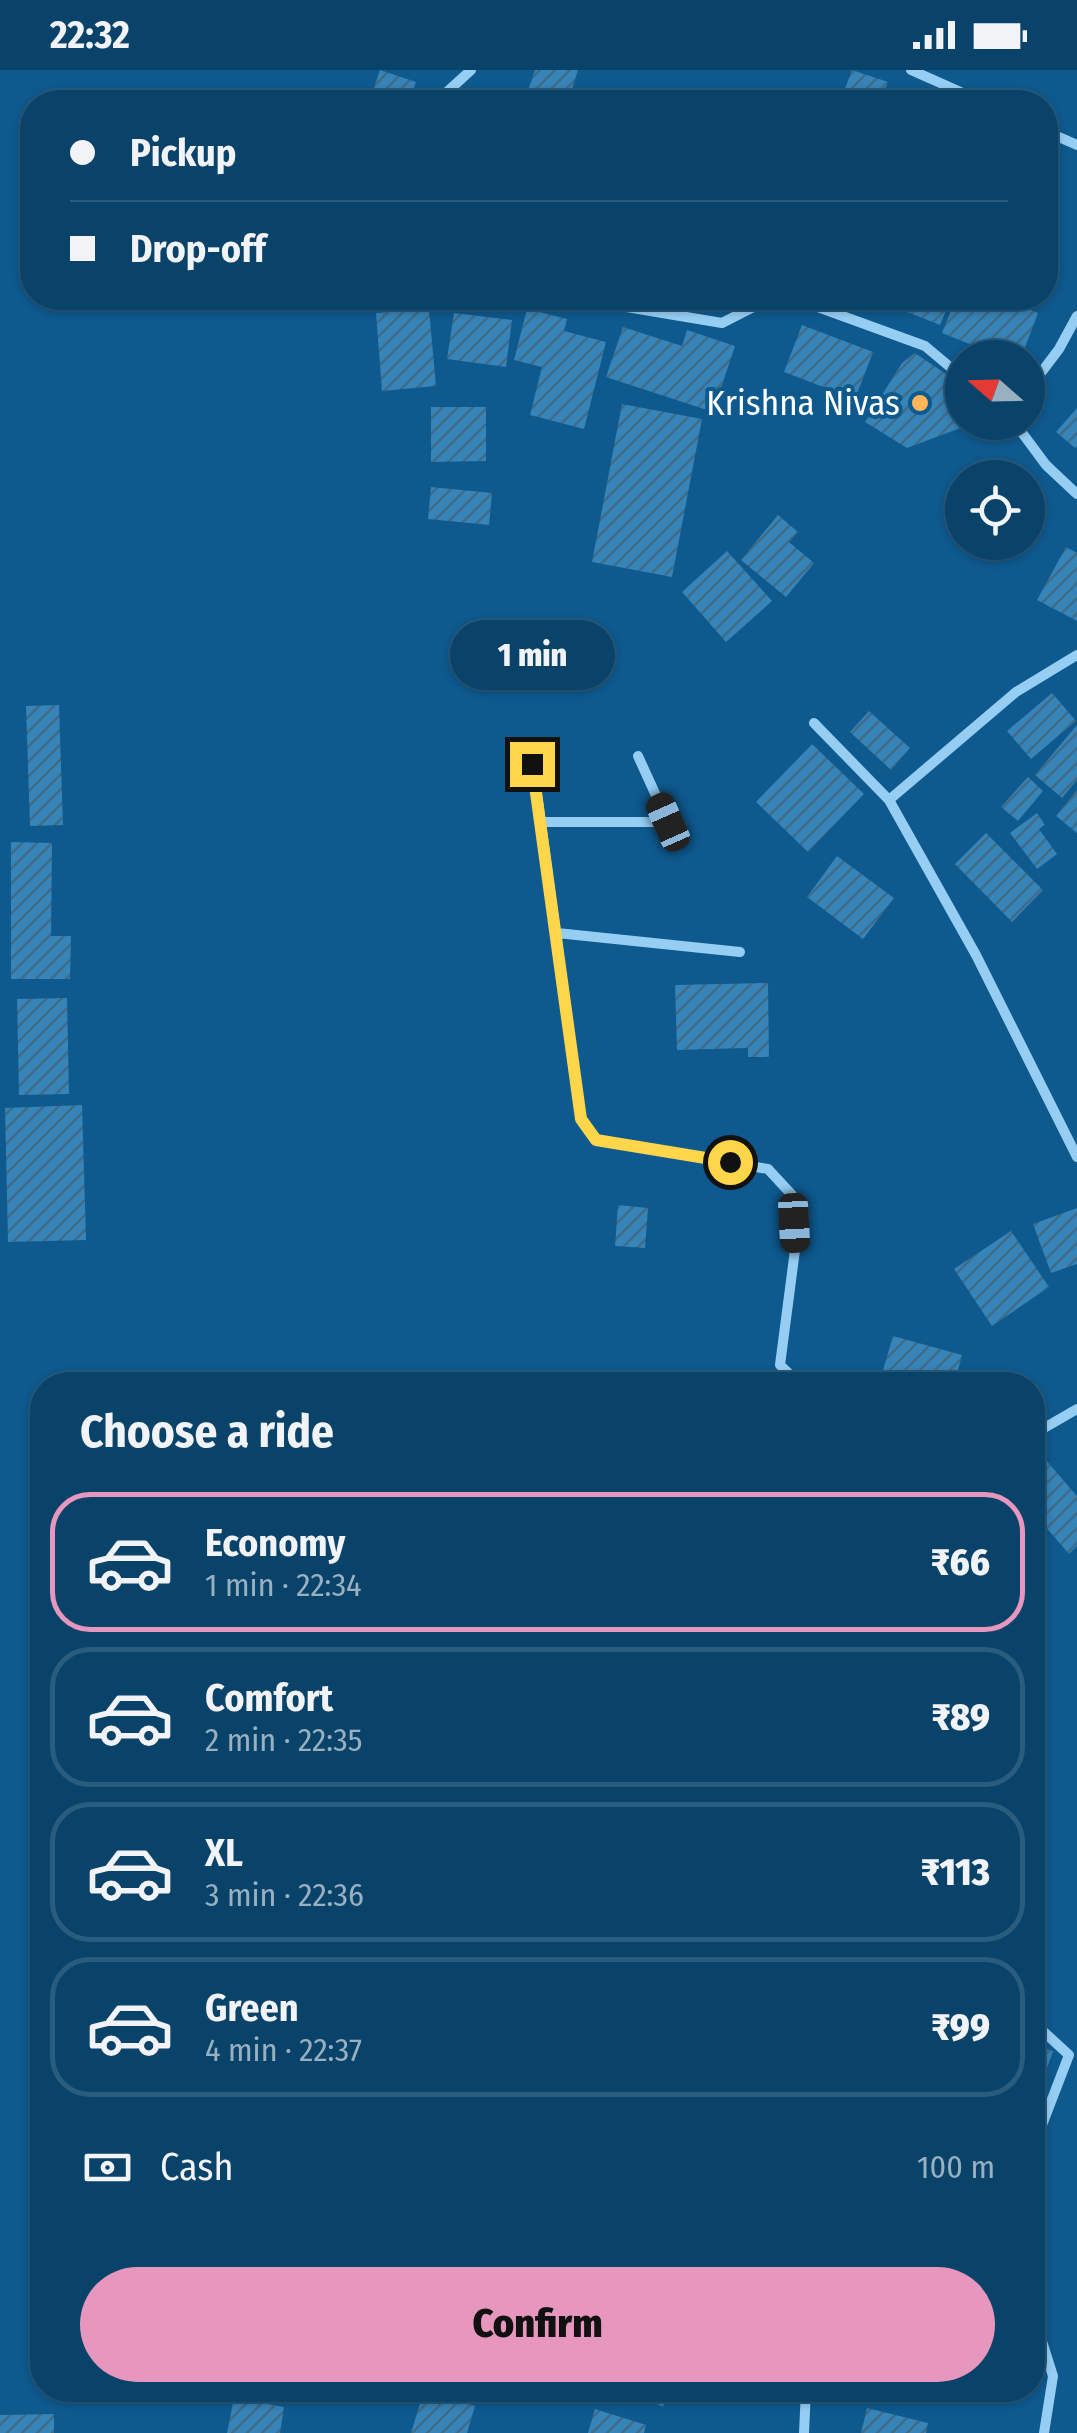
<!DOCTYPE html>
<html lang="en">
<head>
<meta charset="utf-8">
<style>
  body { margin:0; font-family:"Fira Sans Condensed",sans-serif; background:#134a70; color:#f1f3f6; height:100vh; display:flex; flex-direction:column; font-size:38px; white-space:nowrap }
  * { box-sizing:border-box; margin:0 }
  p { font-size:32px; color:#99b0c1 }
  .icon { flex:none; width:55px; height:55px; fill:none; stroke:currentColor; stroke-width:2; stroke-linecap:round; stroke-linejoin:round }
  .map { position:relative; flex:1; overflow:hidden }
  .details { position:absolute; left:30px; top:1302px; width:1015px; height:1030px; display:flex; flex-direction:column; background:#0a436a; border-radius:40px; box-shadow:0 2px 8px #0004,0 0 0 2px #2a5c7e }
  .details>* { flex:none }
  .banner { position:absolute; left:20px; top:20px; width:1038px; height:220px; border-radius:40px; box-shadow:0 2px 8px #0004,0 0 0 2px #2a5c7e; display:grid; align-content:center; height:220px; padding:0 50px; background:#0a436a }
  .needle { width:65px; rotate:290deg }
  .buttons { position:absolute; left:945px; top:270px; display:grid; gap:20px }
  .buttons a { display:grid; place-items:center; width:100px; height:100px; border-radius:50%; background:#0a436a; box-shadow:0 2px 8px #0004,0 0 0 2px #2a5c7e; font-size:50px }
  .end { position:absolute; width:45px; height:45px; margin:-22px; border:12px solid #ffd54a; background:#111; box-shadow:0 0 0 5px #111 }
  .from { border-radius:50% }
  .bubble { position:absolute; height:70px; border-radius:35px; background:#0a436a; box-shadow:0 2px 8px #0004,0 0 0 2px #2a5c7e; font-size:32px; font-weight:800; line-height:70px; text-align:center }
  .car { position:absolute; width:30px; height:60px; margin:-30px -15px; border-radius:12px; box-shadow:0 0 8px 2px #0007; background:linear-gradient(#222 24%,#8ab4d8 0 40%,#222 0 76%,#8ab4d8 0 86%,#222 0) }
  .banner b { display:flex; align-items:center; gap:35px; height:95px; font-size:38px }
  .banner b+b { border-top:2px solid #2a5c7e }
  .banner i { width:25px; height:25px; background:#f1f3f6 }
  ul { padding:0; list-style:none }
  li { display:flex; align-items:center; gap:30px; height:140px; margin:0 20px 15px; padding:0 30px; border:5px solid #2a5c7e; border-radius:40px }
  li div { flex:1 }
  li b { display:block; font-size:38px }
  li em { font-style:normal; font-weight:800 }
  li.current { border-color:#e797bd }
  li>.icon { width:90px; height:90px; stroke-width:1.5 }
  h2 { padding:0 50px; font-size:45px; line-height:120px }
  .pay { display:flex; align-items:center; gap:25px; height:110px; padding:0 50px; font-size:38px }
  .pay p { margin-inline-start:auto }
  .button { display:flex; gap:20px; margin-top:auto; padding:20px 50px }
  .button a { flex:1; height:115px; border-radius:60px; background:#e797bd; color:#111; font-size:40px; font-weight:800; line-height:115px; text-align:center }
  .status { display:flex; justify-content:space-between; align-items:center; height:70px; padding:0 50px; background:#0a436a; direction:ltr }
  .status svg { height:28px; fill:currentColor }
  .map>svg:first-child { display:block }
  .building { fill:url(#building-hatch) }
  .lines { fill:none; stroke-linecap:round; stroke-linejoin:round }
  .minor { stroke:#96cef3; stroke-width:10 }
  .route { stroke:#ffd54a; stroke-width:12 }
  .poi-dot { fill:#ffb658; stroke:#0e598e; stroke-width:4 }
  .labels { text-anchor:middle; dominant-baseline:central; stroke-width:8; stroke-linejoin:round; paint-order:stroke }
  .poi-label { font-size:35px; fill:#fff; stroke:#0e598e; text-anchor:end }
</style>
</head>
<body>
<div class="status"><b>22:32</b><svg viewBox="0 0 49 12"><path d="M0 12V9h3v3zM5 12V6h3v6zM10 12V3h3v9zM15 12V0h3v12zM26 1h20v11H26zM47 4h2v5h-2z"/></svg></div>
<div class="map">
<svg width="1077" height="2363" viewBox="0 0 1077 2363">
  <defs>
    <pattern id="building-hatch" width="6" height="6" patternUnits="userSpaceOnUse" patternTransform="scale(2.5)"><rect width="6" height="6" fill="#3684b8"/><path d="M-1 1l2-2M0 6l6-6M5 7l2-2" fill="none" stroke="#406b87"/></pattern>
  </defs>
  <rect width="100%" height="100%" fill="#0e598e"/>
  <!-- building -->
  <path class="building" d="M380 0 416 12 409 32H369Z
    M535 0H578L568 32H547L526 26Z
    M852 0 888 12 880 32H840Z
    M872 228H951L940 255Z
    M956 228H1000L1038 243 1021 288H1005L942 263Z
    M429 239 436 316 382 321 376 243Z
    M527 239 567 249 564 261 606 272 584 359 530 345 542 297 514 290Z
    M454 243 512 250 506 297 447 289Z
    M802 255 873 282 855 329 784 302Z
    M623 257 682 276 687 260 735 276 713 342 606 307Z
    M915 283 962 315V352H967L963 357 907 378 865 352 902 293Z
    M622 334 702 349 672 507 592 492Z
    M431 337H486V391L431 392Z
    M1077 338V376L1075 378 1056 362Z
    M431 417 492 423 489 455 428 449Z
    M778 445 798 462 789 472 814 493 786 527 741 490Z
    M1066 477 1077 483V551L1037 530Z
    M727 481 772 531 726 572 682 522Z
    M1052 623 1076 651 1031 689 1007 661Z
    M59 635 63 755 30 756 26 636Z
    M869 641 910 678 891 700 850 662Z
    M1077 655V710L1062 728 1035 705Z
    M812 674 864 724 808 782 756 732Z
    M1028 707 1043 721 1018 751 1001 737Z
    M1077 720V763L1056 746Z
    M1037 743 1045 755 1039 759 1057 784 1037 799 1010 763Z
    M986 763 1043 820 1012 852 955 794Z
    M11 772 52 773 51 866H71L70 909H11Z
    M837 786 894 828 863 869 807 827Z
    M768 913 769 987H748V978L677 980 675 915Z
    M67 928 69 1024 19 1025 17 929Z
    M82 1035 86 1170 8 1172 5 1038Z
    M618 1135 648 1138 645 1178 615 1176Z
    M1077 1138V1194L1051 1203 1033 1154Z
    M1011 1161 1049 1217 992 1256 954 1199Z
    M893 1266 962 1285 954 1315H910L912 1308 883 1300Z
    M1044 1388 1077 1426V1476L1069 1484 1032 1441V1398Z
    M1032 1974 1053 1981 1033 2039H1032Z
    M424 2320 475 2336 467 2363H411Z
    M630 2320H671L663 2337Z
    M716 2320H777L776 2330Z
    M234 2328 284 2337 280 2363H227Z
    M867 2338 928 2353 926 2363H861Z
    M595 2339 646 2355 644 2363H588Z
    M54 2344V2363H0V2345Z"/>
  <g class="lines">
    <!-- minor -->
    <path class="minor" d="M911 0 983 32
      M436 32 471 0
      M1045 61 1077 75
      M573 228 722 253 771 228
      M793 228 925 276 962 307
      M1028 320 1059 279 1077 246
      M1014 352 1046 395 1077 424
      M814 653 889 730 976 885 1077 1087
      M533 694 581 1049 597 1070 768 1099 793 1126 795 1180 780 1295 801 1315
      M889 730 1016 622 1077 585
      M541 752H668L638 686
      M557 863 740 882
      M1032 1365 1077 1339
      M1032 1951 1069 1985 1032 2081
      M1032 2262H1039L1053 2306 1044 2363
      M804 2363 806 2320"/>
  </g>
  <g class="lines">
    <!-- route -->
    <path class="route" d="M532 694 581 1049 596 1070 730 1092"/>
  </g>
  <!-- markers -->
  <circle class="poi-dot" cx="920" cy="333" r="10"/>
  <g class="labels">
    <!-- poi labels -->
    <g class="poi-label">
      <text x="900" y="333">Krishna Nivas</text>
    </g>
  </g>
</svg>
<div class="buttons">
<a><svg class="needle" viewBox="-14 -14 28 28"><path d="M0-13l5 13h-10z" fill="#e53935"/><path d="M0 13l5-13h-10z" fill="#99b0c1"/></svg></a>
<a><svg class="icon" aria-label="locate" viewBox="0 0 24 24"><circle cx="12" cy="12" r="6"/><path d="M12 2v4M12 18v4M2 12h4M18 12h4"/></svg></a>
</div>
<i class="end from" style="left:730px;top:1092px"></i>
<i class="end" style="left:532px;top:694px"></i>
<div class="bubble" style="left:450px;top:550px;width:165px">1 min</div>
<i class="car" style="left:668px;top:752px;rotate:336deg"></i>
<i class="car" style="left:794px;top:1153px;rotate:177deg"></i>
<div class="banner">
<b><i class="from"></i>Pickup</b>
<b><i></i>Drop-off</b>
</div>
<section class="details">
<h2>Choose a ride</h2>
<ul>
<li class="current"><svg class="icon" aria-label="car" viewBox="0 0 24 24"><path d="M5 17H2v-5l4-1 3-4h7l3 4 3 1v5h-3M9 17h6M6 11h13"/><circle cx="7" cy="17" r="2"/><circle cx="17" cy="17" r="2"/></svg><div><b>Economy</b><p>1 min · 22:34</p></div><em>₹66</em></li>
<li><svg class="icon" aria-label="car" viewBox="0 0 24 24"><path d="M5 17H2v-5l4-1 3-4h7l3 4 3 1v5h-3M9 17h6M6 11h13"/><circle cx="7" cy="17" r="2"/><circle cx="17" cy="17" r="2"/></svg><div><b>Comfort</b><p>2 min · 22:35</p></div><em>₹89</em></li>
<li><svg class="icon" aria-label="car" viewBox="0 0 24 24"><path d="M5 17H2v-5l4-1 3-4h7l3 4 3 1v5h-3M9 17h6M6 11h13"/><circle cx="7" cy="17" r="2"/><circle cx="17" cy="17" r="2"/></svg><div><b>XL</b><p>3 min · 22:36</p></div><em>₹113</em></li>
<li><svg class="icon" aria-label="car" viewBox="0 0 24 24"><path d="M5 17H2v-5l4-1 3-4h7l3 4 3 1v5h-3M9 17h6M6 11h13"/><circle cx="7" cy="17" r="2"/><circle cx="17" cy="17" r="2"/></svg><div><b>Green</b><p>4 min · 22:37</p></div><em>₹99</em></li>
</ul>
<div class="pay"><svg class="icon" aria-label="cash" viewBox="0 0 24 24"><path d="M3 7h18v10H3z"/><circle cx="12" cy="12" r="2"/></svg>Cash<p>100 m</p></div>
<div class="button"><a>Confirm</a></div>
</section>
</div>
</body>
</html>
